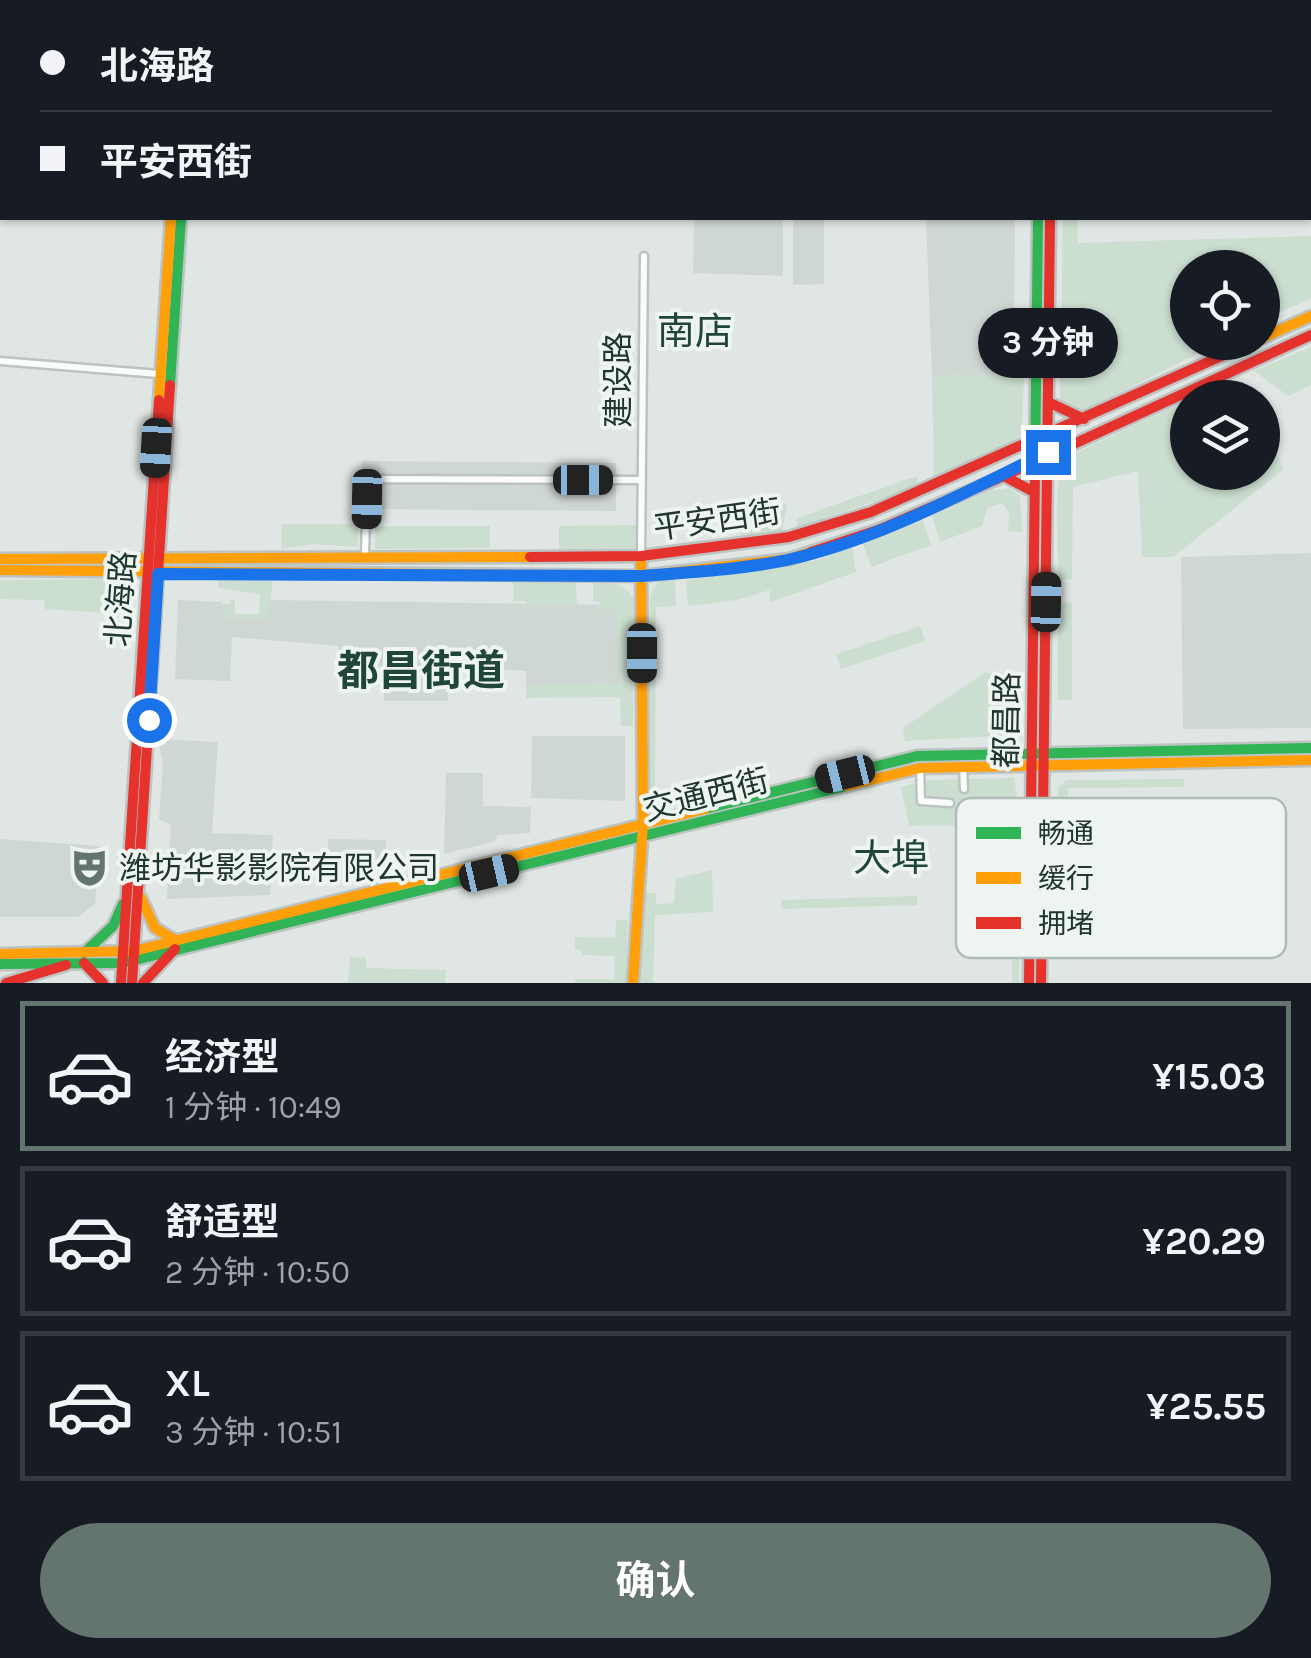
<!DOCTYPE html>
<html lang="zh">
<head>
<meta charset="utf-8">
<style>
  body { margin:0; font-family:Karla,"Noto Sans SC",sans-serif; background:#20242c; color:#f1f3f6; height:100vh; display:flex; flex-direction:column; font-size:38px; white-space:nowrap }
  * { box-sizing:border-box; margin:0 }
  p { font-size:32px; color:#9ea1a6 }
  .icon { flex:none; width:55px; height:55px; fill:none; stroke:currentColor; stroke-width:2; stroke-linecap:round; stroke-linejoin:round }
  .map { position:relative; height:983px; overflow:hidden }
  .drawer { display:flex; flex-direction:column; background:#171b24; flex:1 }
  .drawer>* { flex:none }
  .top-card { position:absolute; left:0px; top:0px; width:1312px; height:220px; box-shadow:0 2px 8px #0004; display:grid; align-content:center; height:220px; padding:0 40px; background:#171b24 }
  .buttons { position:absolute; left:1170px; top:250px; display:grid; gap:20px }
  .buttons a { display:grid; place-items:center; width:110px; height:110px; border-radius:50%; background:#171b24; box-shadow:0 2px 8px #0004; font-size:50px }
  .end { position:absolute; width:45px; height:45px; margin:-22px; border:12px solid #1a73e8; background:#fff; box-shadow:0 0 0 5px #fff }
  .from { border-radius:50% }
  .bubble { position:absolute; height:70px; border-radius:35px; background:#171b24; box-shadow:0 2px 8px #0004; font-size:32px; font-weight:700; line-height:70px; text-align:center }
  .car { position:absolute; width:30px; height:60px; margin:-30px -15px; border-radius:12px; box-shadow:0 0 8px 2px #0007; background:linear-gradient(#222 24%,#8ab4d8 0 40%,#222 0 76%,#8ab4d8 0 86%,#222 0) }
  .top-card b { display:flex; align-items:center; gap:35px; height:95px; font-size:38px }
  .top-card b+b { border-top:2px solid #363941 }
  .top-card i { width:25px; height:25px; background:#f1f3f6 }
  ul { padding:18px 0 0; list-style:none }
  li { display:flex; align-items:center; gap:30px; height:150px; margin:0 20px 15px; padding:0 20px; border:5px solid #363941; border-radius:0px }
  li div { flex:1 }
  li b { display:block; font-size:38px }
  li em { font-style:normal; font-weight:700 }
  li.current { border-color:#64746e }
  li>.icon { width:90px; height:90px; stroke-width:1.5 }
  .action { display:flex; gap:20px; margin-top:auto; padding:20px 40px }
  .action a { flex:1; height:115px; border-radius:60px; background:#64746e; color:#fff; font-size:40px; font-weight:700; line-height:115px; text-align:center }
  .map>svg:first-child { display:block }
  .built { fill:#cfd7d3 }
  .green { fill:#cbdecf }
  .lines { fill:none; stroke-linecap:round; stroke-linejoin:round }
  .street-casing { stroke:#bdc3c0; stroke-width:11 }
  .fast-casing { stroke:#bdc3c0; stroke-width:15 }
  .slow-casing { stroke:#bdc3c0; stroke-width:15 }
  .jam-casing { stroke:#bdc3c0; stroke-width:15 }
  .street { stroke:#fafbfb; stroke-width:6 }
  .fast { stroke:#30b455; stroke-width:10 }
  .slow { stroke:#ff9f0a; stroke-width:10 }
  .jam { stroke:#e5322d; stroke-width:10 }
  .route { stroke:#1a73e8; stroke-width:12 }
  .labels { text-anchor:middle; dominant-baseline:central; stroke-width:8; stroke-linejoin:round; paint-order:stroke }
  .street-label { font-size:32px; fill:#21362f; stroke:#eef5f1 }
  .poi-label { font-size:32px; fill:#21362f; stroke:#eef5f1; text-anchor:start }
  .quarter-label { font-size:38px; fill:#20463a; stroke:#eef5f1 }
  .district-label { font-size:42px; font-weight:bold; fill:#20463a; stroke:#eef5f1 }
  .key { fill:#eef5f1; stroke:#b0bcb7; stroke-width:2.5 }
  .key-label { font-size:28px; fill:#21362f }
</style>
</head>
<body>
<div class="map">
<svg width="1311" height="983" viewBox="0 0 1311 983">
  <rect width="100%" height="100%" fill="#e0e6e3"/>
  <!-- built -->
  <path class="built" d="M850 0H1311V7L1310 2Z
    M694 218H783V276L693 273Z
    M793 218H824V284L793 285Z
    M926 218H1015L1014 374 932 376Z
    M362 461 616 463V511L361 509Z
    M1311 553V728L1183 729 1181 557Z
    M178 600 222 602 224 617 267 619 268 600 620 605V683L526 685V671L448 666V701H384V672L338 671V646L232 637 230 681 175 679Z
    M532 736H625V801L531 798Z
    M158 739 218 742 212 833 273 835 270 895 167 899 171 824 159 820 163 764Z
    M446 773H483V806L531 807 530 833 497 835 496 841 444 854Z
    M0 839 99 846 95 904 78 917H0Z
    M328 839 386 840 385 869 327 883Z"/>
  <!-- green -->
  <path class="green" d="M1063 218H1077L1078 243 1311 236V298L1263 320 1262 268H1188V342L1219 343 1081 412 1069 409 1060 399Z
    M1014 344H1026L1021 435 1015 444 934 481 932 376 1013 374Z
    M1311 347V385L1288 396 1254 371Z
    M1187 401 1188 472H1262L1263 424 1284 469 1173 557H1142L1138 471 1073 487 1072 579 1059 580C1059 549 1050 478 1069 456Z
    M917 476 918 487 797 527V518Z
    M1009 488 1020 496 1022 532 1008 531 1009 513 1002 503 987 508 982 526 940 542 932 515 990 491Z
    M787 504 782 532 740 540 741 515Z
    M923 520 931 545 871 567 863 544Z
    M282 524H358V547L312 544 281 549Z
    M638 525V548L559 549V526Z
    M375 526H490V548L375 549Z
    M852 547 856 572 770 602V590L737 600 688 606 686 580 818 560Z
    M675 579 676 606 656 607 655 801 649 796 650 597 657 582Z
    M0 580 111 579V594L104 602 110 613 45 609 44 600 0 599Z
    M218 580 273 581 268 619 224 617 222 604H230V600H235V614H259L260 594 218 588Z
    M513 582H576L577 606H527L526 601H514Z
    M593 583C612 583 623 582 634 599L633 726H621L620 697 526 698V685L620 683 616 610 597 609 601 602 593 601Z
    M1058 602 1072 603V700H1058Z
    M920 626 925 641 841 669 836 654Z
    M1021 672 1016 735 905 741 903 728 984 673Z
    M1014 778 1021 823 1019 983H1012L1014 824 909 826 901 787 926 780Z
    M1184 779V787L1068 788 1067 842H1057L1058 787 1067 780Z
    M712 870 713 912 655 915 653 983H641L644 893H656V904L674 903 676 879Z
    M917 896V905L781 909V900Z
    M616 920H628L626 983H575V979H614L615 956 582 955 581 950 575 949V937L615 938Z
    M350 957 366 958V968L446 970 445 983H348Z"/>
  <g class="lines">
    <defs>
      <path id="street" d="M0 361 171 375
        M365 554 367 479 642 480
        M641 556 644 256
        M963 765 964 789
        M920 768 921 801 950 803
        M980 804 1031 810"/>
      <path id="fast" d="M185 2 186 0
        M170 385 181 218
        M1035 467 1038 218
        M705 809 917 756 1311 748
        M84 953 113 926 123 904
        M0 964 123 963 847 786"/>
      <path id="slow" d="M1310 26H1311
        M1262 338 1311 316
        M159 400 171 218
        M0 559 530 557
        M0 570 642 576 789 559 811 552
        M847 786 920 768 1311 760
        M141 898 155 928 175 940
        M0 954 134 951 705 809
        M633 983 643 824 641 556"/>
      <path id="jam" d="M195 0V2
        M1048 402 1084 419
        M1004 476 1034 492
        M811 552 878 530 1004 476 1311 335
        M530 557 641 556 789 537 871 512 1253 342
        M84 963 103 983
        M6 983 66 965
        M121 983 159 400
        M132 983 170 385
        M143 983 175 949
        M1029 983 1035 467
        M1041 983 1050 218"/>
    </defs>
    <!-- street casing -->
    <use href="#street" class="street-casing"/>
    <!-- fast casing -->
    <use href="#fast" class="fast-casing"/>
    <!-- slow casing -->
    <use href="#slow" class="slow-casing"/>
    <!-- jam casing -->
    <use href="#jam" class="jam-casing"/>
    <!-- street -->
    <use href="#street" class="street"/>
    <!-- fast -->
    <use href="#fast" class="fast"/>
    <!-- slow -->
    <use href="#slow" class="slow"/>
    <!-- jam -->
    <use href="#jam" class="jam"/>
  </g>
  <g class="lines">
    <!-- route -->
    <path class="route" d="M149 720 158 574 642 576C690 572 739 570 787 560 878 540 965 492 1048 452"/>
  </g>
  <!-- icons -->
  <defs>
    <symbol id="theatre-bare" viewBox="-9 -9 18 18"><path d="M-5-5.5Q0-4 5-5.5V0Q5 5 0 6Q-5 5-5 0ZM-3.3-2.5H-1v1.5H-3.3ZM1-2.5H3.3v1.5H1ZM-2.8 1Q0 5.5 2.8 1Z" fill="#64746e" stroke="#eef5f1" stroke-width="2.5" paint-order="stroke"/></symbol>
  </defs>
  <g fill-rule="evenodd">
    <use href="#theatre-bare" x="62" y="840" width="55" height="55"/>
  </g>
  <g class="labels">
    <!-- street labels -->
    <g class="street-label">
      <text transform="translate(618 380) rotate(-90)">建设路</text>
      <text transform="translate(717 520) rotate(-8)">平安西街</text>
      <text transform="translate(121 599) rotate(-86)">北海路</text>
      <text transform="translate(1007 720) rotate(-89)">都昌路</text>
      <text transform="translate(706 795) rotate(-14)">交通西街</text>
    </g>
    <!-- poi labels -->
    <g class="poi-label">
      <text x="119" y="868">潍坊华影影院有限公司</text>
    </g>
    <!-- quarter labels -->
    <g class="quarter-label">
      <text x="695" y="331">南店</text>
      <text x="891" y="858">大埠</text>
    </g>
    <!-- district labels -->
    <g class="district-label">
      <text x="421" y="671">都昌街道</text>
    </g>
  </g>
  <!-- legend -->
  <rect x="956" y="798" width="330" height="160" rx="15" class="key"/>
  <rect x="976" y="827" width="45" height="12" fill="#30b455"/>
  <rect x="976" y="872" width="45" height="12" fill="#ff9f0a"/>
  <rect x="976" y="917" width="45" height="12" fill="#e5322d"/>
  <g class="key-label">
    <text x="1038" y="843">畅通</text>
    <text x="1038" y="888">缓行</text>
    <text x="1038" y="933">拥堵</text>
  </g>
</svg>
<div class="buttons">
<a><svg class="icon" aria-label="locate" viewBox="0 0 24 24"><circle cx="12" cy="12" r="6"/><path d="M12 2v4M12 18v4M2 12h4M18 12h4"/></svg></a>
<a><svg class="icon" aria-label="layers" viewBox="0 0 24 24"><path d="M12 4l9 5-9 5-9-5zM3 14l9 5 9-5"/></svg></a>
</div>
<i class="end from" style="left:149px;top:720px"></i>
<i class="end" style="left:1048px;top:452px"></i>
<div class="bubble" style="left:978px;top:308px;width:140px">3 分钟</div>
<i class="car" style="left:156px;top:448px;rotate:183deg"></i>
<i class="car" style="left:583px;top:480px;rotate:90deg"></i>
<i class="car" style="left:367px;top:499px;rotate:181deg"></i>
<i class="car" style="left:1046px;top:602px;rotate:1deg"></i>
<i class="car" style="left:642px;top:653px;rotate:180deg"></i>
<i class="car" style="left:845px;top:774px;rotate:256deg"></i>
<i class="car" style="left:489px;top:873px;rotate:77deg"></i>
<div class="top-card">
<b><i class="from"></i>北海路</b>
<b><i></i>平安西街</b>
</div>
</div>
<section class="drawer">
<ul>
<li class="current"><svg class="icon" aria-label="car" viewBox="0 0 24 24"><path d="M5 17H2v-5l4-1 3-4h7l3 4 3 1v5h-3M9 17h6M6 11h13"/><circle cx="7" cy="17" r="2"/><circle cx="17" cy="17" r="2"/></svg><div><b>经济型</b><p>1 分钟 · 10:49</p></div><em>¥15.03</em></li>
<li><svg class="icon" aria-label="car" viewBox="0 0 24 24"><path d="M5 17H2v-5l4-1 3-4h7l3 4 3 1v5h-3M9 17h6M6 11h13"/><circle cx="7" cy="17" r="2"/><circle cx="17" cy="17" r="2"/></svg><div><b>舒适型</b><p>2 分钟 · 10:50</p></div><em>¥20.29</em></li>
<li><svg class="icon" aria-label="car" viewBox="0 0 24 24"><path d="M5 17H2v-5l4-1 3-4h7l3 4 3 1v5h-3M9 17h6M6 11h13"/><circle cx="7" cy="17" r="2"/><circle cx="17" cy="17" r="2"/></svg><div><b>XL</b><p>3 分钟 · 10:51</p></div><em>¥25.55</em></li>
</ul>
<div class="action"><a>确认</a></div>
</section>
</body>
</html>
